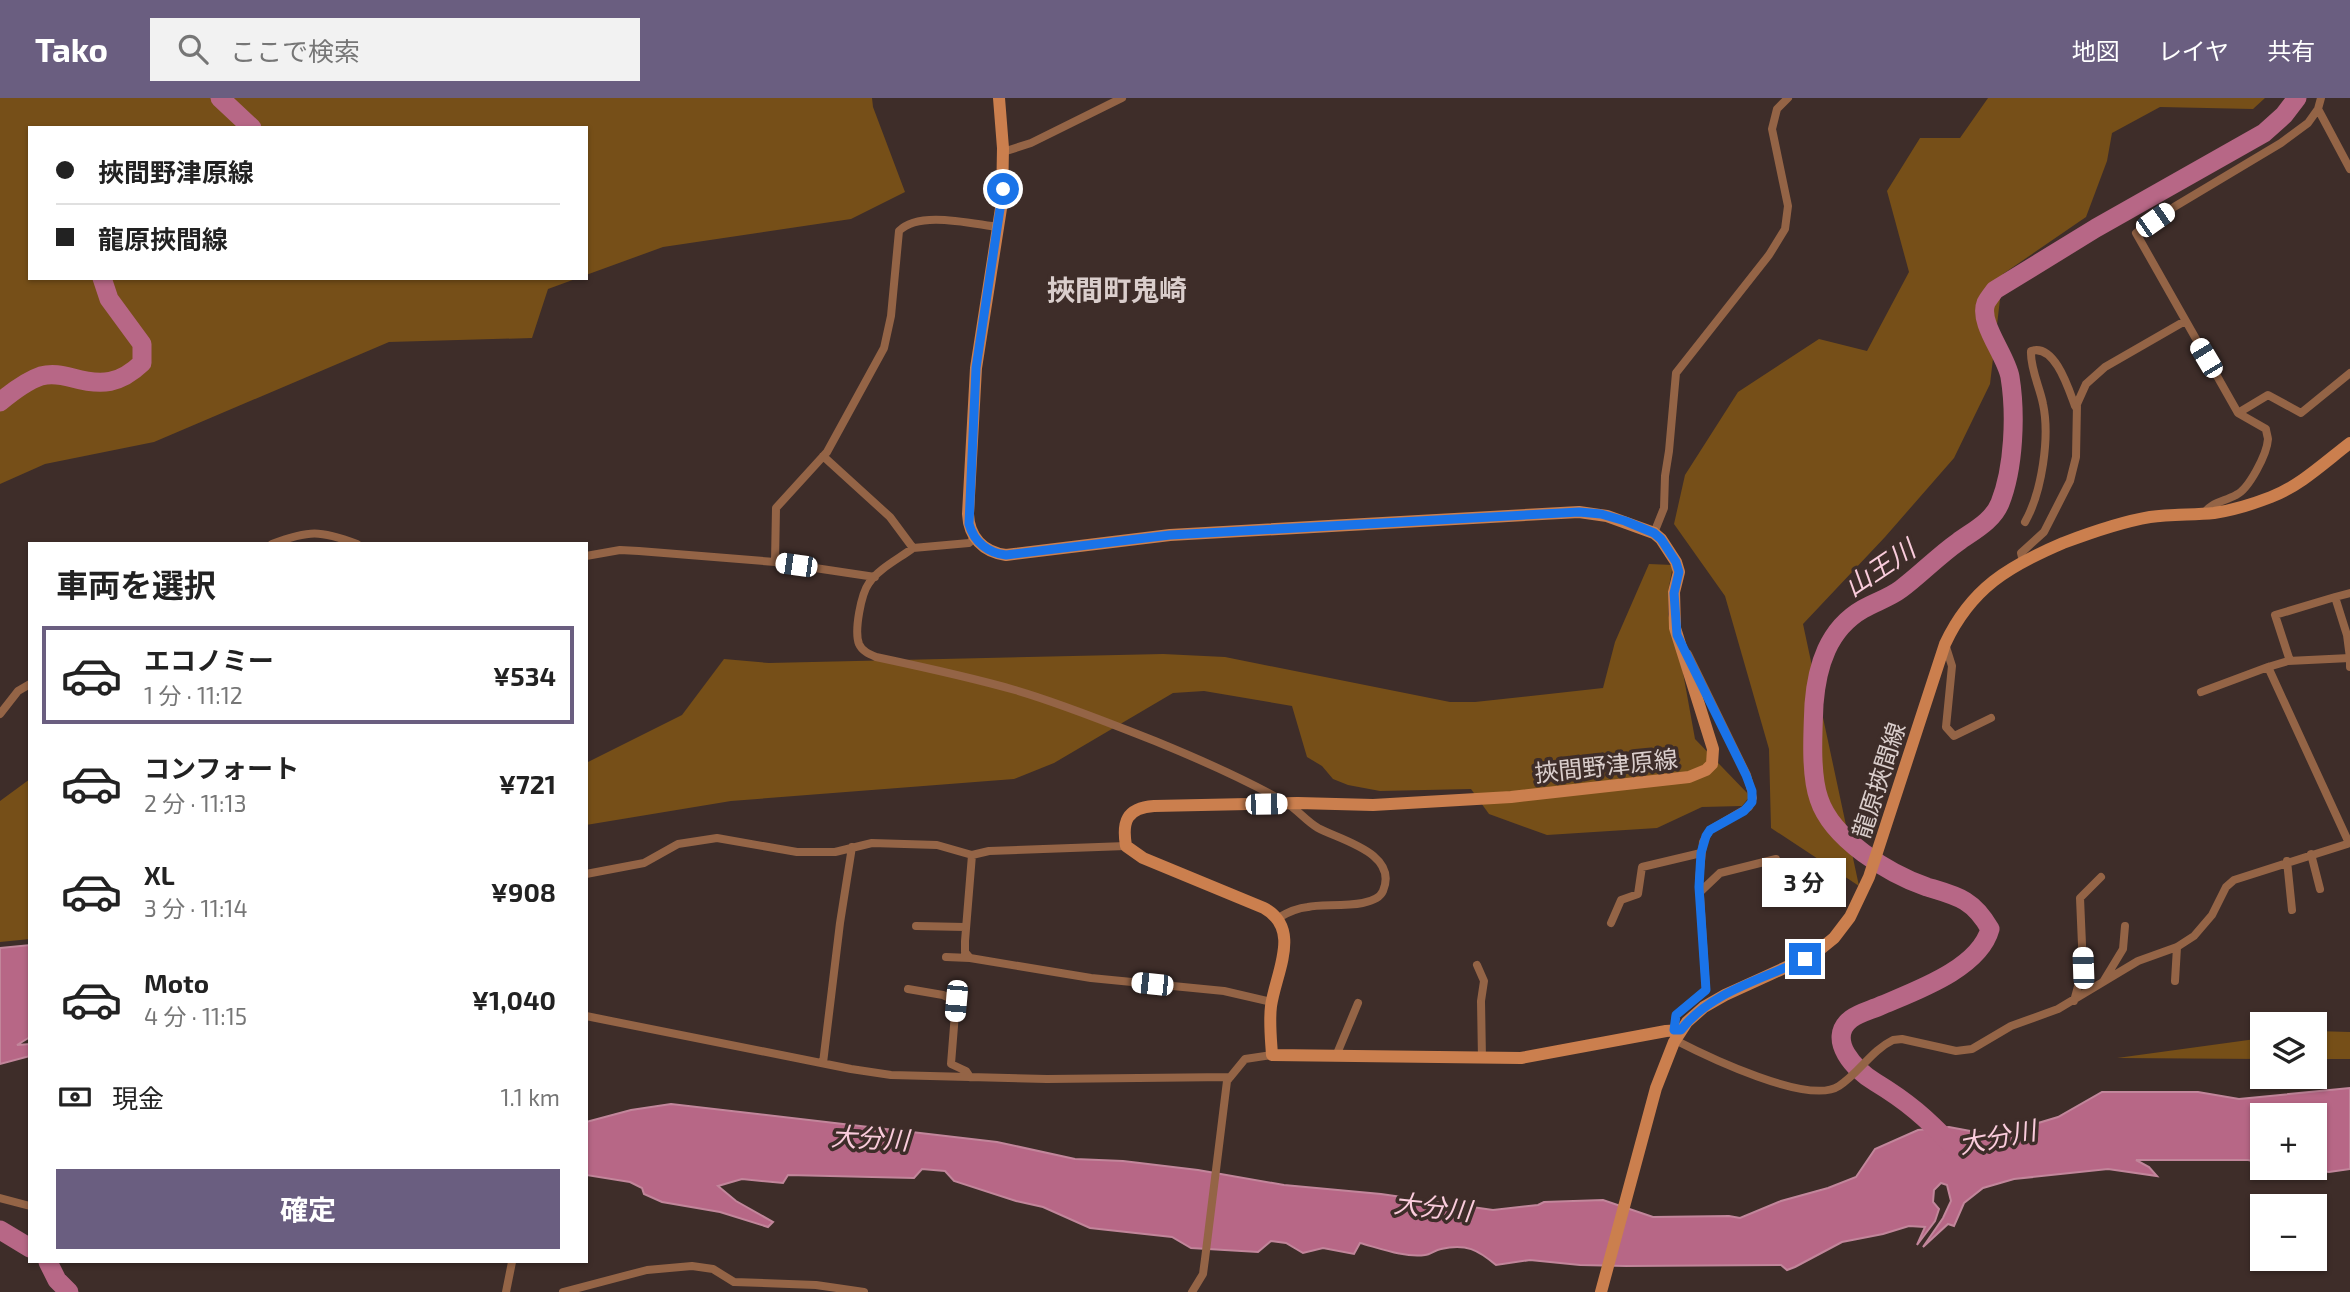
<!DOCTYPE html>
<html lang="ja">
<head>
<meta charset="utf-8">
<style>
  body { margin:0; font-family:"Exo 2","Noto Sans JP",sans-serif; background:#f2f2f2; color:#222; height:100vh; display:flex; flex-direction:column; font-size:26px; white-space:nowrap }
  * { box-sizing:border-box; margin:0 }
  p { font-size:23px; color:#767676 }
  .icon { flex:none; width:38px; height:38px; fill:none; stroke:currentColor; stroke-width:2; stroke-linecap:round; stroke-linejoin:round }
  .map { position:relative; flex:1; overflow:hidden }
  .drawer { position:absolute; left:28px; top:444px; width:560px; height:721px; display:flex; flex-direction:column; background:#fff; border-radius:0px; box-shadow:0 2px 5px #0004 }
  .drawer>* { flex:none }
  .banner { position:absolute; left:28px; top:28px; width:560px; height:154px; border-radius:0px; box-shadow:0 2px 5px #0004; display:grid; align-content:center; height:154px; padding:0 28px; background:#fff }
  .buttons { position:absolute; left:2250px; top:914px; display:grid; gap:14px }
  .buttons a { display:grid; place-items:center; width:77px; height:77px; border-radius:0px; background:#fff; box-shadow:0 2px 5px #0004; font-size:35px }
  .end { position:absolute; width:32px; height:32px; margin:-16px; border:9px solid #1a73e8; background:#fff; box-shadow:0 0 0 4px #fff }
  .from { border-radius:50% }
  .bubble { position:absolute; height:49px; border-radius:0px; background:#fff; box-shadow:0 2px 5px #0004; font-size:23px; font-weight:700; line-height:49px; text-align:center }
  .car { position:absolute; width:21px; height:42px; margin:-21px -10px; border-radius:9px; box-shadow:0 0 5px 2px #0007; background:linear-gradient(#fff 24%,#345 0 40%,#fff 0 76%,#345 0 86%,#fff 0) }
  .banner b { display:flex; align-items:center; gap:24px; height:66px; font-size:26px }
  .banner b+b { border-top:2px solid #e0e0e0 }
  .banner i { width:18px; height:18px; background:#222 }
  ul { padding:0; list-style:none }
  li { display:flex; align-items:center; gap:21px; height:98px; margin:0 14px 10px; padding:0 14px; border:4px solid transparent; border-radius:0px }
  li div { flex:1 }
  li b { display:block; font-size:26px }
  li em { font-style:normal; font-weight:700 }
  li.selected { border-color:#6a5e80 }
  li>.icon { width:63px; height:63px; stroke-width:1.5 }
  h2 { padding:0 28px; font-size:32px; line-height:84px }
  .pay { display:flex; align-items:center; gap:18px; height:77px; padding:0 28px; font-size:26px }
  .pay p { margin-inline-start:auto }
  .cta { display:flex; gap:14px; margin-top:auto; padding:14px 28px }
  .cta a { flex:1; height:80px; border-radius:0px; background:#6a5e80; color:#fff; font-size:28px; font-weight:700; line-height:80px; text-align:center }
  header { display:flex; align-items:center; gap:42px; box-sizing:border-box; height:98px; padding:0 35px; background:#6a5e80; color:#fff }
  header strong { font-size:33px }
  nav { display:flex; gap:38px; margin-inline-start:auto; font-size:24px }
  .search { width:490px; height:63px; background:#f2f2f2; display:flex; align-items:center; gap:18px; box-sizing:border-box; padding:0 24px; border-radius:0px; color:#767676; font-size:26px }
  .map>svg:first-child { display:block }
  .forest { fill:#764f18 }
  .water { fill:#b76786; stroke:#c2869b; stroke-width:2 }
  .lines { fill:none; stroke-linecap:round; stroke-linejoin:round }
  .river { stroke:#b76786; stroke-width:19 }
  .street { stroke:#946446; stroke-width:8 }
  .secondary { stroke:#cb7f4e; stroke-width:12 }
  .route { stroke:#1a73e8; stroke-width:9 }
  .labels { text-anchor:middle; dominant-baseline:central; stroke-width:7; stroke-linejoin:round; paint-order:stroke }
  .street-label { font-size:24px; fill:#dacecc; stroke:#3e2d29 }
  .water-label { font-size:26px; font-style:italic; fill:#faccdc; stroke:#3e2d29 }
  .quarter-label { font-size:28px; font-weight:bold; fill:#dacecc; stroke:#3e2d29 }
</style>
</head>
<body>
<header>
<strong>Tako</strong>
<div class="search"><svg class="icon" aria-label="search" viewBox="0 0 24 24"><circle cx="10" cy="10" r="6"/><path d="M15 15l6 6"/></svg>ここで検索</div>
<nav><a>地図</a><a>レイヤ</a><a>共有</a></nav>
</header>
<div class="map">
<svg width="2350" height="1194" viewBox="0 0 2350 1194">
  <rect width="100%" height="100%" fill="#3e2d29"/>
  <!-- forest -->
  <path class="forest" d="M0 0H872L873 9 905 94 851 121 663 149 586 177V30H30V180H578L548 191 532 240 389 244 154 344 45 366 0 386Z
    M1988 0H2265L2253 11 2160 9 2112 35 2107 63 2086 119 2003 176 1990 286 1954 360 1885 439 1803 526 1859 788 1771 730 1769 651 1725 498 1674 426 1685 377 1738 294 1819 241 1867 253 1909 174 1887 93 1920 40H1960Z
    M1649 466 1673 467 1668 494V516L1680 558 1695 641 1750 698 1742 708 1702 709 1657 730 1547 737 1489 716 1471 691 1380 693 1348 687 1333 681 1322 668 1307 659 1292 608 1204 593 1173 595 1054 665 1014 681 731 703 586 727V665L682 617 724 561 769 565 1163 556 1225 559 1450 604H1475L1603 590 1615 544Z
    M30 681V841L0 844V703Z
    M2315 933 2350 934V961H2315Z
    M2263 940V961L2117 960Z"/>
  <!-- water -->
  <path class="water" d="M30 847V939L17 947 30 946V958L0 966V850Z
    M2350 990V1071L2329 1074 2289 1069H2315V1017H2263V1065L2248 1062H2136L2149 1069 2157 1078 2108 1071 2014 1081 1983 1090 1964 1105 1954 1128 1948 1126 1923 1149 1943 1120 1951 1103 1947 1087 1941 1085 1934 1092 1933 1104 1939 1111 1935 1123 1917 1147 1925 1129 1909 1128 1883 1136 1842 1144 1795 1169 1787 1172 1781 1167 1626 1168 1580 1167 1530 1162 1496 1167C1478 1152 1466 1145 1441 1151 1435 1152 1430 1157 1425 1157 1405 1160 1379 1150 1360 1145L1354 1156 1323 1150 1303 1155 1286 1145 1271 1143 1258 1154 1191 1150 1172 1139 1090 1130 1043 1109 1016 1103 954 1083 945 1073 922 1071 914 1080 788 1077 783 1085 742 1081 718 1088 736 1103 773 1124 768 1129 720 1114 662 1104 644 1096 642 1090 630 1084 586 1077V1024L631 1012 671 1006 997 1044 1075 1061 1123 1063 1198 1072 1284 1087 1381 1096 1493 1112 1538 1107 1544 1104 1603 1102 1653 1119 1729 1118 1740 1120 1781 1103 1828 1090 1856 1079 1875 1051 1918 1032 1949 1029 1981 1035 2015 1032 2058 1019 2102 994H2198L2239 1001Z"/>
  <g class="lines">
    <!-- river -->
    <path class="river" d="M220 0 252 30
      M0 304C12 294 26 283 41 278 52 275 62 277 73 280 102 288 120 286 142 265V246L109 201 102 180
      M1953 1048C1926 1020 1908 1004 1875 984 1856 973 1825 941 1851 921 1859 915 1871 912 1880 908 1915 893 1979 871 1990 831 1973 801 1957 798 1927 789 1889 776 1832 741 1819 701 1810 676 1813 632 1814 606 1817 568 1828 531 1863 511 1875 504 1889 500 1901 491 1920 477 1938 458 1958 444 1973 433 1993 423 2000 405 2014 370 2016 316 2010 279 2006 257 1978 225 1986 205 1988 201 1992 196 1995 192L2096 130 2264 35 2284 17 2297 0
      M0 1132 30 1150
      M48 1164 57 1182 69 1194"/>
    <!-- street -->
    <path class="street" d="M2318 11 2350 71
      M1003 54 1031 45 1122 0
      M2238 315 2268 297 2301 315 2350 275
      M823 358 890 419 913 450 969 445 975 440
      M2203 416C2212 404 2223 404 2236 397 2249 391 2267 356 2268 341 2268 340 2266 333 2266 331L2238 315 2136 135 2174 109 2281 45 2308 25 2318 11 2321 0
      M2025 424C2042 394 2050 339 2043 306 2040 290 2030 270 2031 253 2055 245 2069 292 2075 308
      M1654 435 1664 410 1665 378 1669 353 1676 275 1769 157 1785 131 1788 108 1772 31 1777 11 1788 0
      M272 446C309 432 320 432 357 446
      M913 450C900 460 878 471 869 485 861 496 854 533 859 546 862 553 869 556 876 559 923 569 970 579 1015 592 1063 606 1109 625 1155 643 1199 661 1243 680 1285 704 1297 711 1306 723 1318 730 1340 742 1399 755 1383 793 1375 812 1325 805 1308 809 1297 810 1288 814 1278 820
      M586 458 620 452 639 453 775 464 875 479
      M2023 463 2021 455 2044 434 2070 383 2076 359 2077 306 2086 286 2105 269 2185 223
      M775 464 776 410 827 354 884 250 891 218 899 133C919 112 972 126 999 129
      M2335 499 2350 495
      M1946 549 1952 568 1946 629 1954 638 1991 620
      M2290 563 2275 517 2335 499 2347 537 2350 560
      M2201 594 2268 569
      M0 616 18 593 30 586
      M2349 745 2268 569 2288 563 2350 560V569
      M2311 756 2320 791
      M972 757 965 843V854L970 860 1091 880 1224 893 1272 904
      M2287 763 2292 812
      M586 776 644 765 678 746 717 740 797 754H835L872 745 937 747 972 757 989 753 1126 748
      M1700 794 1720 775 1776 761
      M1611 825 1621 802 1638 796 1642 769 1701 755
      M916 828 965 829
      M946 859 970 860
      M1477 867 1484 883 1481 903 1482 961
      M2175 883 2177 849
      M2103 884 2123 851 2125 828
      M908 891 943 897 956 903 951 966 966 973 970 979
      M2074 903 2083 870 2080 800 2101 779
      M586 918 851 971 891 977 1047 981 1230 979
      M1674 932 1676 917 1706 892 1699 782 1703 744 1710 732 1749 709 1753 700 1747 677 1688 556
      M1675 942C1706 958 1809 1008 1839 988 1859 975 1872 952 1893 942L1902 941 1956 953 1972 951 2011 928 2058 911 2138 863 2177 849 2194 838 2212 817 2226 789 2234 782 2350 745
      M1336 958 1358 905
      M823 965 840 825 852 749
      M0 1100 30 1108
      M506 1194 512 1164
      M563 1194 647 1172 692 1168 713 1171 734 1184 816 1187 864 1194
      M1192 1194 1203 1176 1205 1161 1227 983 1245 961 1272 957"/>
    <!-- secondary -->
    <path class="secondary" d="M999 0 1003 50 1002 104 976 270 968 416C969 439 983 454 1006 457L1170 437 1579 414 1607 418 1654 435 1661 441 1676 464 1679 474 1674 494 1675 530 1713 651 1712 666 1706 672 1689 679 1511 699 1373 707 1298 705 1154 708C1126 710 1122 724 1126 748L1143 760 1264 810C1302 831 1276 874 1271 908 1269 924 1271 941 1272 957L1521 960 1666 933 1681 932
      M1601 1194 1656 990 1674 944 1687 924 1704 909 1725 897 1813 857 1834 840 1850 819 1869 779 1945 546C1971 490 2009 468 2063 445 2092 434 2120 424 2150 419 2171 416 2193 417 2214 415 2234 412 2253 406 2271 399 2300 388 2325 364 2350 345"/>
  </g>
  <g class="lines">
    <!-- route -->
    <path class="route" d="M1003 91 976 270 969 426C974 444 988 455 1006 457L1170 437 1579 414 1601 416 1625 423 1654 435 1661 441 1676 464 1679 474 1674 495 1677 537 1746 677 1752 693V704L1744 713 1710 732 1706 738 1701 755 1699 789 1706 892 1676 917 1674 932H1681C1710 894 1763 881 1805 861"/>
  </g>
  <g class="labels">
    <!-- street labels -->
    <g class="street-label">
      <text transform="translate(1606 667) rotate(-6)">挾間野津原線</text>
      <text transform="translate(1878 682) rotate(-72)">龍原挾間線</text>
    </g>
    <!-- water labels -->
    <g class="water-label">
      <text transform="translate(1879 469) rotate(-34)">山王川</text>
      <text transform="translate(1997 1038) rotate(-11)">大分川</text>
      <text transform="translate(870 1039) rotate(3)">大分川</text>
      <text transform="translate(1433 1108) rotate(6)">大分川</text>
    </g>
    <!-- quarter labels -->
    <g class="quarter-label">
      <text x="1117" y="191">挾間町鬼崎</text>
    </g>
  </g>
</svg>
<div class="buttons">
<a><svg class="icon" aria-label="layers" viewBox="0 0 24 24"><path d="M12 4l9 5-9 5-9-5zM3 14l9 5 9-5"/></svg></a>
<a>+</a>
<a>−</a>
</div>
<i class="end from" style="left:1003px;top:91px"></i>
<i class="end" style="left:1805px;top:861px"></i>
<div class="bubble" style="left:1762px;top:760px;width:84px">3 分</div>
<i class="car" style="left:2155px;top:122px;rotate:55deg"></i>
<i class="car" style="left:2206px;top:260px;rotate:329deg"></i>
<i class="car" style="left:796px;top:467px;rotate:278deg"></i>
<i class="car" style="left:1266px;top:706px;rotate:89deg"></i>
<i class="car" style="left:2083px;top:870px;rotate:358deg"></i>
<i class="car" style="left:1152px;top:886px;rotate:276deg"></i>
<i class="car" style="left:956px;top:903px;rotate:185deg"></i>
<div class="banner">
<b><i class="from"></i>挾間野津原線</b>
<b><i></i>龍原挾間線</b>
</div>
<section class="drawer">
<h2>車両を選択</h2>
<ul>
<li class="selected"><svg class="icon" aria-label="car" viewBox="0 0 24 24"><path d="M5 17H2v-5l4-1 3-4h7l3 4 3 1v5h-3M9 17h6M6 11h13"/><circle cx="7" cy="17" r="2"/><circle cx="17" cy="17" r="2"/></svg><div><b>エコノミー</b><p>1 分 · 11:12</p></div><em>¥534</em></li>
<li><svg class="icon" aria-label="car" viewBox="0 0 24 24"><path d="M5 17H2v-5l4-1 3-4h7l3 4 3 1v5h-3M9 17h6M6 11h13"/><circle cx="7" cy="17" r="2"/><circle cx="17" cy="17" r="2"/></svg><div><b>コンフォート</b><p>2 分 · 11:13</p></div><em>¥721</em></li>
<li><svg class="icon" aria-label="car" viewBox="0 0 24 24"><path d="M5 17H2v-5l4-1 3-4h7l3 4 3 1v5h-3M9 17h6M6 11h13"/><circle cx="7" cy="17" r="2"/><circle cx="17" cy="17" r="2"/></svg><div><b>XL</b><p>3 分 · 11:14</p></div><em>¥908</em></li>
<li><svg class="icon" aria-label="car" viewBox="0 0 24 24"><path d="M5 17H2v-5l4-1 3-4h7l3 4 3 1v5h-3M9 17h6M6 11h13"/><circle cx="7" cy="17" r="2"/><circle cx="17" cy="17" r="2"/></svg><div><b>Moto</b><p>4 分 · 11:15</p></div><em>¥1,040</em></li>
</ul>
<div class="pay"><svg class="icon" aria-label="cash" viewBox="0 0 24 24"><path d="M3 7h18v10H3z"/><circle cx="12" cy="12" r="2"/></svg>現金<p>1.1 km</p></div>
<div class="cta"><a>確定</a></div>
</section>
</div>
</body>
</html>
